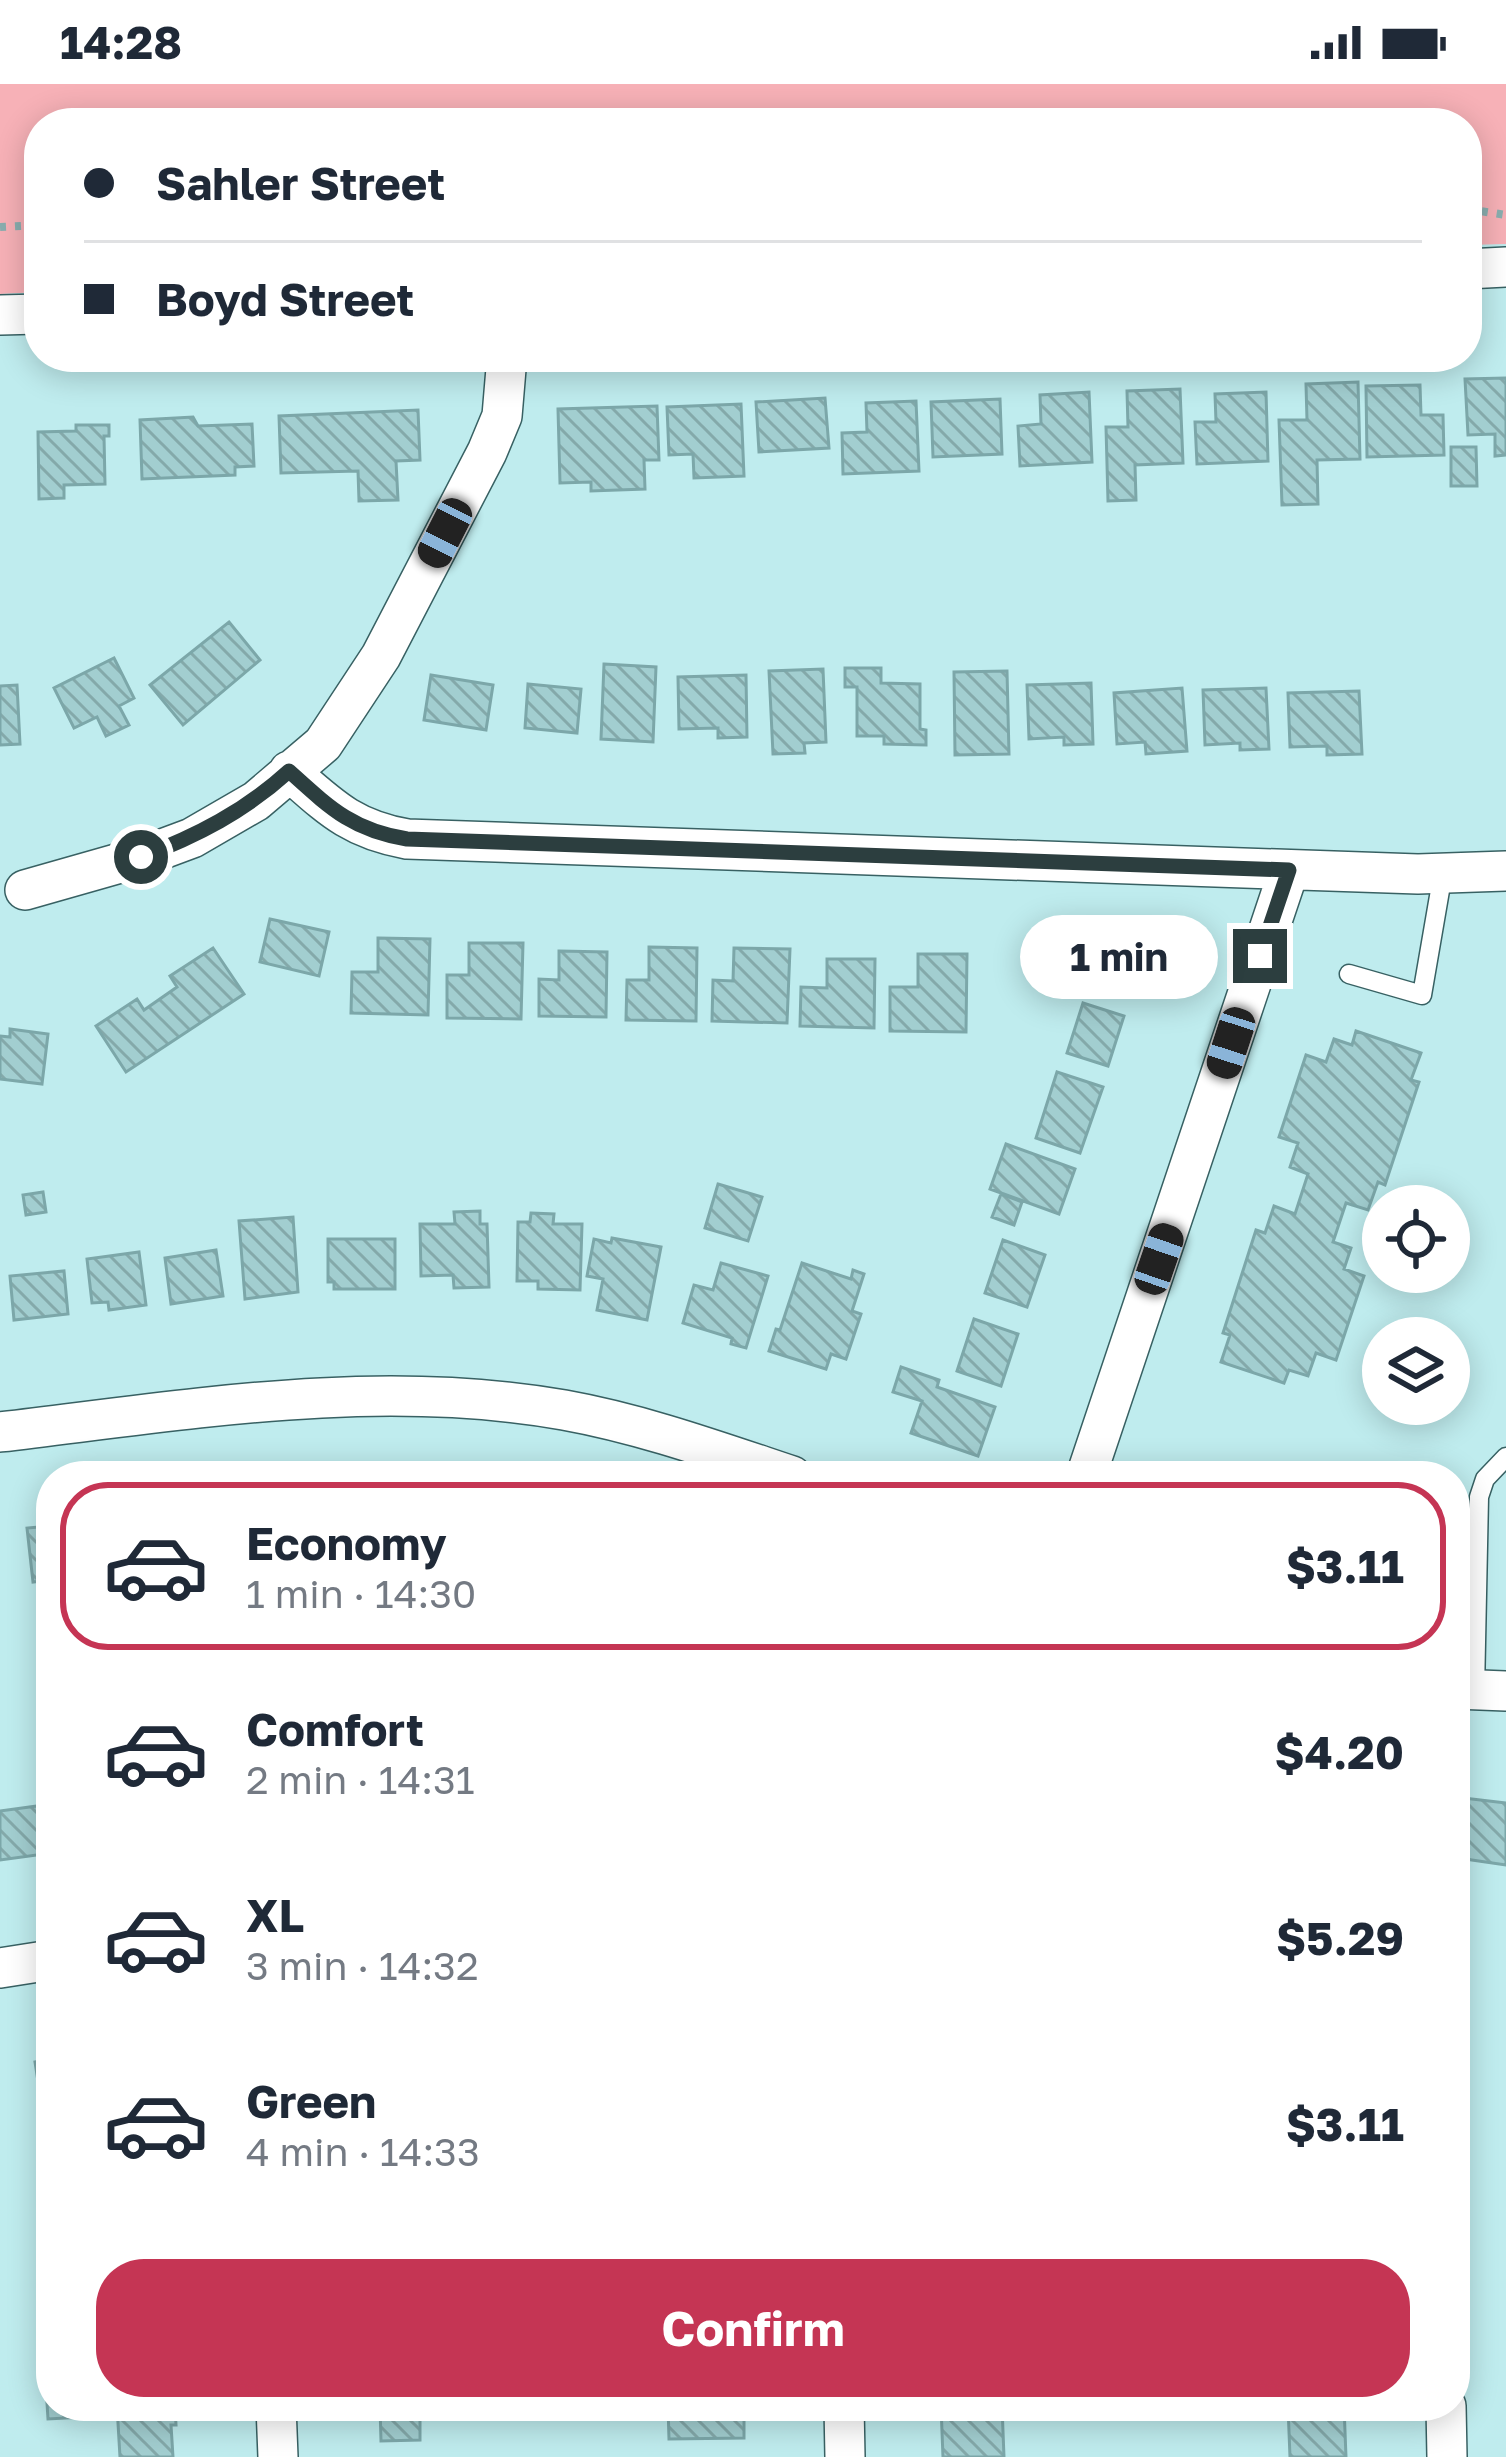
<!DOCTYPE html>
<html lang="en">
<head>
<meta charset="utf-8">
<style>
  body { margin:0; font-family:"Golos Text",sans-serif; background:#f6f6f7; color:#1f2937; height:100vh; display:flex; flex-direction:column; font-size:45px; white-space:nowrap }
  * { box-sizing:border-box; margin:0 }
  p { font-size:39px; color:#747a83 }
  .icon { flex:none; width:66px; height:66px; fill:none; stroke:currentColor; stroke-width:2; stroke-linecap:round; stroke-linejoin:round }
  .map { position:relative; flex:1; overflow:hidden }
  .side { position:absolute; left:36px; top:1377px; width:1434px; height:960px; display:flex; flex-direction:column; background:#fff; border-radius:48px; box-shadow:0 6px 30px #0003 }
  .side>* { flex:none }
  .banner { position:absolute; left:24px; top:24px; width:1458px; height:264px; border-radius:48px; box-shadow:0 6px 30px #0003; display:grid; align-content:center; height:264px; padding:0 60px; background:#fff }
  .fabs { position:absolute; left:1362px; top:1101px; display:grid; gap:24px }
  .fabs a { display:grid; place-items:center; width:108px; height:108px; border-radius:50%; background:#fff; box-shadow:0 6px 30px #0003; font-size:60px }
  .end { position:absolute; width:54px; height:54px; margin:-27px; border:15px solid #2c3e3f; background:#fff; box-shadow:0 0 0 6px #fff }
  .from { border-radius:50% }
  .bubble { position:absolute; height:84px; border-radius:42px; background:#fff; box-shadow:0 6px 30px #0003; font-size:39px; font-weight:700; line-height:84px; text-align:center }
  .car { position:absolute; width:36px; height:72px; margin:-36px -18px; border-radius:15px; box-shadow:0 0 9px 3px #0007; background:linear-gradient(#222 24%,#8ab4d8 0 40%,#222 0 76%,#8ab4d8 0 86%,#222 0) }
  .banner b { display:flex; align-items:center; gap:42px; height:114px; font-size:45px }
  .banner b+b { border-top:3px solid #e0e1e3 }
  .banner i { width:30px; height:30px; background:#1f2937 }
  ul { padding:21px 0 0; list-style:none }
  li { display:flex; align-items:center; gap:36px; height:168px; margin:0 24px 18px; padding:0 36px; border:6px solid transparent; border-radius:48px }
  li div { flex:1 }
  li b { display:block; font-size:45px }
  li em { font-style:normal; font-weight:700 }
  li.current { border-color:#c53554 }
  li>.icon { width:108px; height:108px; stroke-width:1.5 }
  .button { display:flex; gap:24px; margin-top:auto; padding:24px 60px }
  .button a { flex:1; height:138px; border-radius:48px; background:#c53554; color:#fff; font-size:48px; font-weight:700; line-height:138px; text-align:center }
  .status { display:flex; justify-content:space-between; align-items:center; height:84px; padding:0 60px; background:#fff; direction:ltr }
  .status svg { height:33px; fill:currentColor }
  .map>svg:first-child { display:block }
  .park { fill:#f7b1b7 }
  .building { fill:url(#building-back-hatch); stroke:#7ca7a9; stroke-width:3 }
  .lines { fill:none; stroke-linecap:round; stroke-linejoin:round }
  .lane-casing { stroke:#386163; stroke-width:21 }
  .street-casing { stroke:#386163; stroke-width:42 }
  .path { stroke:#8aaeaf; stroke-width:8; stroke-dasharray:6 9; stroke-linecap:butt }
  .lane { stroke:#fff; stroke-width:18 }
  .street { stroke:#fff; stroke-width:39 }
  .route { stroke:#2c3e3f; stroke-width:15 }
</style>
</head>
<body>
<div class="status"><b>14:28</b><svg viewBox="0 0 49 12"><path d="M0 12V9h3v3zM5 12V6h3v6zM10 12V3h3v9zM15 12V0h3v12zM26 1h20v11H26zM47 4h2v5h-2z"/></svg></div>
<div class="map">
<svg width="1506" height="2373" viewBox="0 0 1506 2373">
  <defs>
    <pattern id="building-back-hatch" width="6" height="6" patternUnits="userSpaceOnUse" patternTransform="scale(3)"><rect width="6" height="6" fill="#a2ced0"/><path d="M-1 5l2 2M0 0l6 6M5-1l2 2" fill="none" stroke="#84a9aa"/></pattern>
  </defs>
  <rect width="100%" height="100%" fill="#bfecee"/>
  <!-- park -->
  <path class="park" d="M0 0H1506V160L1467 161V39H39V208L0 210Z"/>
  <!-- building -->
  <path class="building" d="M1506 294V371L1495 372V350L1468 351 1465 295Z
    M1358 298 1360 375 1317 376 1318 420 1282 421 1279 336H1307L1306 300Z
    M1420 301 1421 331H1443L1444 371 1367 373 1366 302Z
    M1180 305 1183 379 1135 381 1136 416 1108 417 1106 343H1128L1127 307Z
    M1089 308 1092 378 1020 382 1018 342 1041 340 1040 311Z
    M1266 308 1268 377 1197 380 1195 338H1216L1215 310Z
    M825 314 829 364 759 368 756 318Z
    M1000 315 1002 370 933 373 931 318Z
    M916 317 919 387 843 390 842 349 867 348 866 319Z
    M741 320 744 392 694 394 693 370 669 371 667 323Z
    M657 322 659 376H644L645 405 591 407V398L560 399 558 325Z
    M418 326 420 376 396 377 398 416 359 417 358 387 281 389 279 332Z
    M193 333 198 342 252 340 254 382 235 383V391L142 395 140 336Z
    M76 341H109V352H104L105 400 64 401V414L39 415 38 348 76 347Z
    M1451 363H1476L1477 402H1451Z
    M229 538 260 576 183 641 150 601Z
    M114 574 134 614 119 622 129 641 106 652 97 633 74 644 54 604Z
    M604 580 656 583 653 658 601 655Z
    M845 584H881V599L920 600V645L926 646V661L884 660V652H857V603H845Z
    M823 585 826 658 804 659 805 669 773 670 769 587Z
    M1007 587 1009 670 955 671 954 588Z
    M431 591 493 601 486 646 424 636Z
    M746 591 747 653 718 654V644L679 645 678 593Z
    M1091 599 1093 660 1064 661V653L1029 655 1027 601Z
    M528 600 581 605 577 649 525 644Z
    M17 601 20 660 0 661V602Z
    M1182 604 1187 667 1146 670 1145 658 1117 660 1114 609Z
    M1266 604 1269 665 1240 666V659L1205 661 1203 606Z
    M1359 607 1362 670 1327 671V662L1290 663 1288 609Z
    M270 835 329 848 319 892 260 878Z
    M1080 840 1145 861 1129 911 1064 890Z
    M378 854 430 855 428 931 351 929 352 888H378Z
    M469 859H523L521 935 447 934V891H469Z
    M649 863 697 864 696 937 626 936 627 896H649Z
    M213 864 244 910 126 988 96 942 137 915 144 926 177 903 170 892Z
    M734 864 790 865 787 939 712 937 713 896 733 897Z
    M559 867 607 868 606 933 539 932V895L559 896Z
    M918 870H967L966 948 890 947V903H918Z
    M827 875H875L874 944 800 942 801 903 827 904Z
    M1083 919 1124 932 1108 982 1067 969Z
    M10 945 48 950 42 1000 0 995V952L10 953Z
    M1356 947 1421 969 1411 996 1419 998 1385 1101 1378 1098 1368 1126 1346 1119 1333 1158 1351 1164 1344 1185 1364 1192 1336 1276 1316 1269 1308 1292 1289 1286 1284 1299 1221 1278 1230 1251 1223 1249 1256 1146 1265 1149 1274 1122 1295 1130 1308 1090 1290 1083 1298 1059 1279 1053 1306 971 1326 978 1334 955 1352 961Z
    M1057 988 1103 1003 1080 1069 1036 1054Z
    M1006 1060 1075 1085 1059 1130 990 1105Z
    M718 1100 762 1113 748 1157 705 1144Z
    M43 1108 46 1128 26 1131 23 1111Z
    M1001 1110 1022 1118 1014 1141 992 1133Z
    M480 1127V1140H487L489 1203 454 1204 453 1191 421 1192 420 1140H455L454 1128Z
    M531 1129 554 1130 553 1140H582L580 1206 538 1205V1197H517L518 1138H530Z
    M293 1133 298 1208 245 1215 239 1137Z
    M612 1154 661 1163 647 1236 597 1226 603 1195 587 1192 594 1155 611 1159Z
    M328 1155H395V1205H334V1198H328Z
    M1003 1156 1045 1171 1027 1223 985 1209Z
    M216 1166 223 1212 171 1220 165 1174Z
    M139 1168 146 1221 109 1226 108 1218 92 1219 87 1175Z
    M721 1179 768 1192 746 1264 731 1260 732 1254 683 1239 694 1201 713 1206Z
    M802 1179 851 1195 853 1186 864 1190 852 1227 861 1230 846 1275 831 1270 826 1285 769 1267 776 1245 780 1246Z
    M64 1187 68 1230 14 1236 10 1192Z
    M974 1235 1018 1250 1001 1302 957 1287Z
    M901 1283 939 1296 937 1303 995 1323 978 1372 911 1349 922 1317 893 1308Z
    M51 1442V1496L33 1498 27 1444Z
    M1455 1713 1506 1719V1781L1458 1774 1455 1784Z
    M37 1722 44 1770 0 1776V1727Z
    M1455 1898H1462L1468 1985 1455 1986Z
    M51 1975V2029L43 2030 35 1978Z
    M46 2303H51V2322H82L83 2333 48 2335Z
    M117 2322H175L176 2341H171L173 2373H120Z
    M380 2322H448V2334L420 2335V2356L381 2357Z
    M668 2322H744V2354L669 2355Z
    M941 2322H1002L1004 2373H943Z
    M1288 2322H1344L1346 2373H1290Z"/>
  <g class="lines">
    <defs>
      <path id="lane" d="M1349 890 1422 911 1443 789
        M1475 1607 1479 1413 1485 1395 1506 1373"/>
      <path id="street" d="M1467 185 1506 183
        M0 231 39 230
        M289 687C330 723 351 745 407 755L1418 790 1506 787
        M25 806 141 773 192 754 256 717 323 660 381 572 487 368 502 332 507 273
        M0 1348C187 1326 376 1293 564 1326 642 1340 717 1367 792 1392
        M1086 1392 1289 786
        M1455 1605 1506 1607
        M0 1884 51 1876
        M276 2322 278 2373
        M844 2322 845 2373
        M1446 2322 1447 2373"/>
    </defs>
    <!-- lane casing -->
    <use href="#lane" class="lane-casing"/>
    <!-- street casing -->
    <use href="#street" class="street-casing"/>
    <!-- path -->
    <path class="path" d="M1467 125 1506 131
      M0 143 39 141"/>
    <!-- lane -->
    <use href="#lane" class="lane"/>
    <!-- street -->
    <use href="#street" class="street"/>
  </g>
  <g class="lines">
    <!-- route -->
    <path class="route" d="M141 773C197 752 245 727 289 687 330 724 352 746 407 755L1289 786 1260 872"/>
  </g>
</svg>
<div class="fabs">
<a><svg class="icon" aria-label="locate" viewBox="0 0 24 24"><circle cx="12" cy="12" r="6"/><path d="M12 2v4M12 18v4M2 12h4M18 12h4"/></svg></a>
<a><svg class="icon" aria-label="layers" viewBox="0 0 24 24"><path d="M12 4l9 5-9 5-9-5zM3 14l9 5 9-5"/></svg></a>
</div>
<i class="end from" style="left:141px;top:773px"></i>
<i class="end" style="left:1260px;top:872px"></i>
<div class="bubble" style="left:1020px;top:831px;width:198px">1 min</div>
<i class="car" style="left:445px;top:449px;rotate:207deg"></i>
<i class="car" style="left:1231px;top:959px;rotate:198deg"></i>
<i class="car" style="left:1159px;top:1175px;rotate:19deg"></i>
<div class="banner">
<b><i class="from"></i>Sahler Street</b>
<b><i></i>Boyd Street</b>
</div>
<section class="side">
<ul>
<li class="current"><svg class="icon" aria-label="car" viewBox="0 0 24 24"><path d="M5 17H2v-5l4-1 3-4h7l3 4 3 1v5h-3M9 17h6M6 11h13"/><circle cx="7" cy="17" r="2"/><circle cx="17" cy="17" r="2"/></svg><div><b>Economy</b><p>1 min · 14:30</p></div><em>$3.11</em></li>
<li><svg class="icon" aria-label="car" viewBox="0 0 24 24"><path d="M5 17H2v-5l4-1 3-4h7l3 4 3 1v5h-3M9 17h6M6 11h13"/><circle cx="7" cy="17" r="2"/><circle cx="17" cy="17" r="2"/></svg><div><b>Comfort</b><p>2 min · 14:31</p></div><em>$4.20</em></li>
<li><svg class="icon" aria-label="car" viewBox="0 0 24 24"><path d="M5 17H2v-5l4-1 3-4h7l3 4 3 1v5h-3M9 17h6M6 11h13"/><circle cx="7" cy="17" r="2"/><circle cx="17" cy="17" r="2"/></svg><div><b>XL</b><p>3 min · 14:32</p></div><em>$5.29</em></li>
<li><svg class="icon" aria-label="car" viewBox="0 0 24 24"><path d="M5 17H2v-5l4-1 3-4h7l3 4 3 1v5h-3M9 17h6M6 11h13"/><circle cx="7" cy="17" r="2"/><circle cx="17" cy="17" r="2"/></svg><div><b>Green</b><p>4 min · 14:33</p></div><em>$3.11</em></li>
</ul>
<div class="button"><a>Confirm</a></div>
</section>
</div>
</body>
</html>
